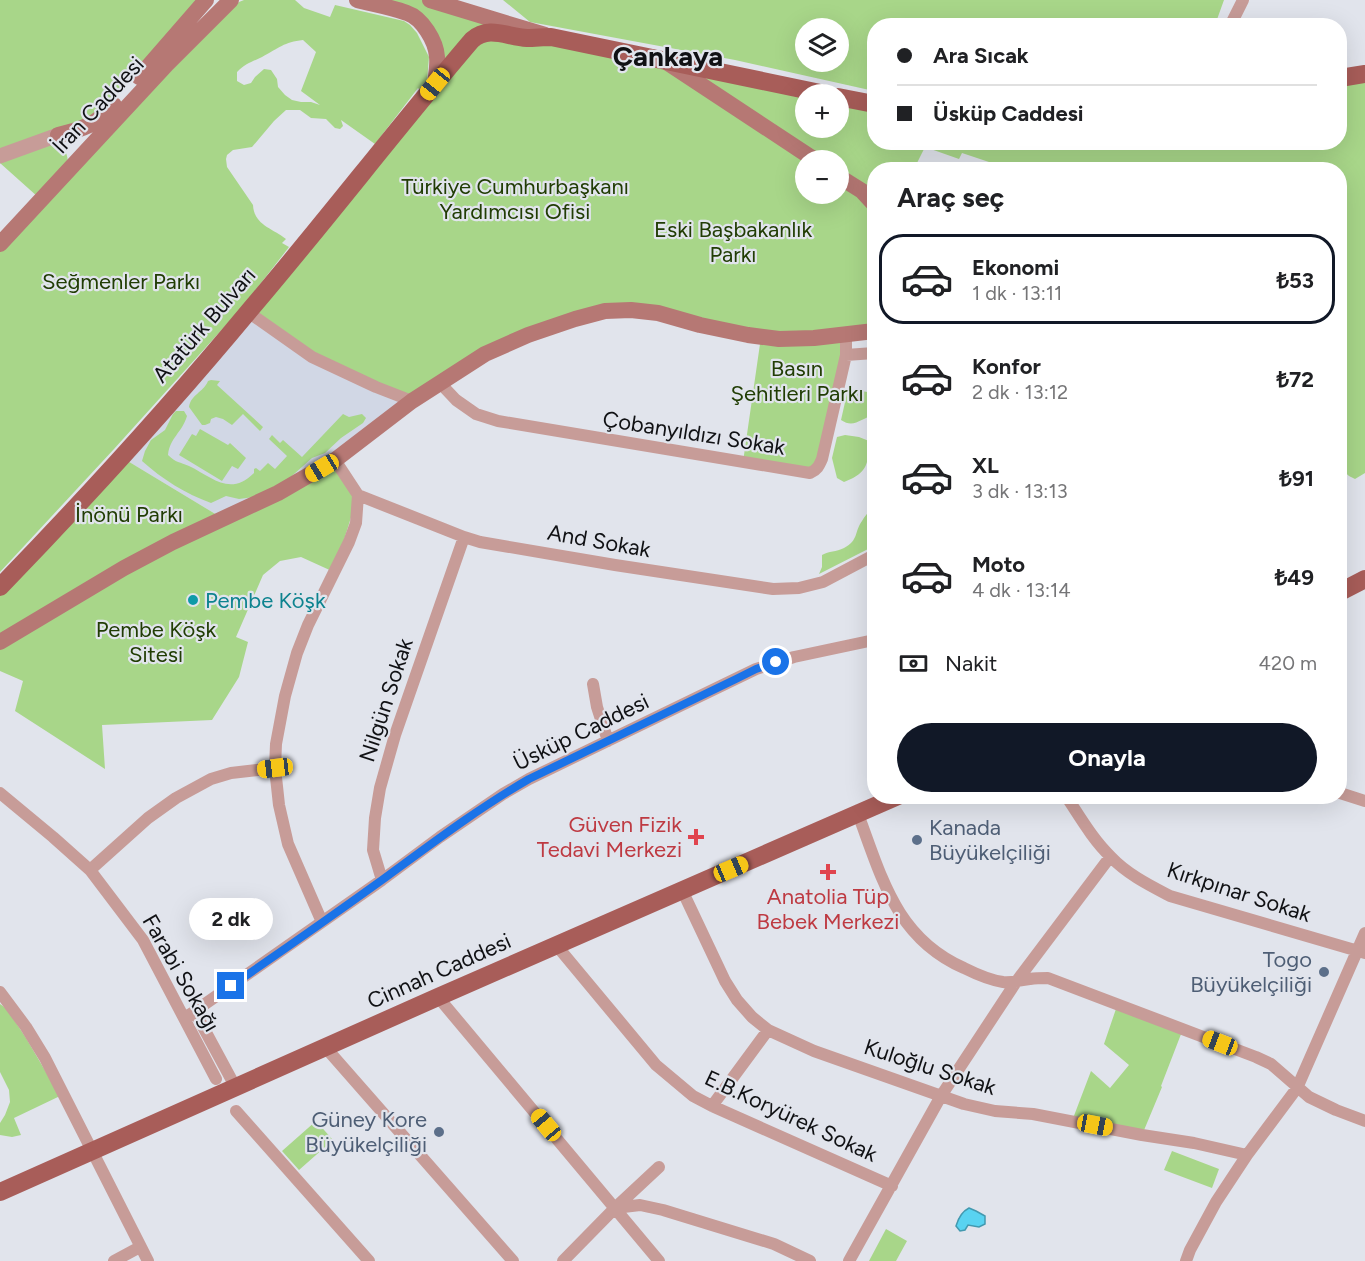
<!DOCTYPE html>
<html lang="tr">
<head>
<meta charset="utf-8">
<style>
  body { margin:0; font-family:Figtree,sans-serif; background:#f2f2f2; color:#202124; height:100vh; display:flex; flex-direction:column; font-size:22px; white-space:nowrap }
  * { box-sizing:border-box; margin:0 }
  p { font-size:20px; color:#757577 }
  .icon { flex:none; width:33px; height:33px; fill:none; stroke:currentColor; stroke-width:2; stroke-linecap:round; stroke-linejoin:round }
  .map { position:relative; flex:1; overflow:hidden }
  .panel { position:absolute; left:867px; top:162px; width:480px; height:642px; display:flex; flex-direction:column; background:#fff; border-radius:24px; box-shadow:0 6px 24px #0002 }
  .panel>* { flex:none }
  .guide { position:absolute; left:867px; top:18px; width:480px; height:132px; border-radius:24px; box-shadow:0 6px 24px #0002; display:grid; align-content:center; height:132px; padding:0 30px; background:#fff }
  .controls { position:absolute; left:795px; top:18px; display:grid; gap:12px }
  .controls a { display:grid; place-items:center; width:54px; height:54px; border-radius:50%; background:#fff; box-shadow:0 6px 24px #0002; font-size:30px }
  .end { position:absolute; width:27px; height:27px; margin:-14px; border:8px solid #1a73e8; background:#fff; box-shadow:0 0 0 3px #fff }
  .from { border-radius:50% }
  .bubble { position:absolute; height:42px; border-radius:21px; background:#fff; box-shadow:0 6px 24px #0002; font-size:20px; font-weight:700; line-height:42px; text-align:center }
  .car { position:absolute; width:18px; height:36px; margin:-18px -9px; border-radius:8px; box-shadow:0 0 4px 2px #0007; background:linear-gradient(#f5c518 24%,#345 0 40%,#f5c518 0 76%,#345 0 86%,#f5c518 0) }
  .guide b { display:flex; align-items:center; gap:21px; height:57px; font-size:22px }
  .guide b+b { border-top:2px solid #e0e0e0 }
  .guide i { width:15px; height:15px; background:#202124 }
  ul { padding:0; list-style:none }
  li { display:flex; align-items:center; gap:18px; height:90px; margin:0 12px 9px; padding:0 18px; border:3px solid transparent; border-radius:24px }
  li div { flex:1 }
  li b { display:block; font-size:22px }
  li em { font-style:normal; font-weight:700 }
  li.on { border-color:#111827 }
  li>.icon { width:54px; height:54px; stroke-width:1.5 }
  h2 { padding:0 30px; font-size:27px; line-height:72px }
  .pay { display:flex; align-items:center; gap:15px; height:66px; padding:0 30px; font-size:22px }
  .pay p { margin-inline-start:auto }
  .cta { display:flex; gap:12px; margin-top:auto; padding:12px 30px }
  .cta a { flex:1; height:69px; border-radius:36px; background:#111827; color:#fff; font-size:24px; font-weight:700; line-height:69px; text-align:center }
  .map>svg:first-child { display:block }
  .built { fill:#d1d7e5 }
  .green { fill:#a8d689; fill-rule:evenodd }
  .water { fill:#59d3f1; stroke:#4399af; stroke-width:1.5 }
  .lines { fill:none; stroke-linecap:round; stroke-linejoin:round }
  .minor { stroke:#c79c98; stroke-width:12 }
  .tertiary { stroke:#c79c98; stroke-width:15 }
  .secondary { stroke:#b67874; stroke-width:16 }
  .primary { stroke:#a85d59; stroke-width:18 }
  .route { stroke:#1a73e8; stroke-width:8 }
  .culture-dot { fill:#0f9aa8; stroke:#e1e4ec; stroke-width:2 }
  .health-dot { fill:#e0444e; stroke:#e1e4ec; stroke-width:2 }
  .service-dot { fill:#5c6f8a; stroke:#e1e4ec; stroke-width:2 }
  .labels { text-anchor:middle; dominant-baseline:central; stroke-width:4.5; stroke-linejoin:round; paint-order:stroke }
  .street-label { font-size:22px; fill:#101114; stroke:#e1e4ec }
  .park-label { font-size:22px; fill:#213d04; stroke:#e1e4ec }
  .culture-label { font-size:22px; fill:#0d838f; stroke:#e1e4ec; text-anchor:start }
  .health-label { font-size:22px; fill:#be3a42; stroke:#e1e4ec; text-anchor:end }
  .service-label { font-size:22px; fill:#4e5e75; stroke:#e1e4ec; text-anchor:end }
  .district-label { font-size:28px; font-weight:bold; fill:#101114; stroke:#e1e4ec }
</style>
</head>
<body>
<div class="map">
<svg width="1365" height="1261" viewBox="0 0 1365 1261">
  <rect width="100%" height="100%" fill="#e1e4ec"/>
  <!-- built -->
  <path class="built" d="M248 312 412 401 335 460 222 518 121 457Z"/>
  <!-- green -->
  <path class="green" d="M0 0H199L149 59 97 115 0 150Z
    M244 0H295L304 8 330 17 335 5 404 21 410 25 417 33 429 57 427 81 420 90 418 88 375 144 341 120 343 126 340 129 335 128 326 119 311 118 300 110H286L274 121 252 147 233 150 227 155 226 159 227 167 253 205C254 225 272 228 286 239L282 243 289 247 244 305 114 449 0 572V249L149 93 239 2ZM303 40 316 52 301 91 320 105 311 102H301L292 100 285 95 278 87 277 79 271 70 264 69 255 77 251 83 244 85 237 81V72C246 63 252 62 262 57 279 48 284 42 303 40Z
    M357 0H430L806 94V128H838L839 97 874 104V142H1340V78L1365 74V473L1355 479 1349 476 1340 468V170L995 169 988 166 989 162 962 153 959 159 925 147 914 169 874 170V331L846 335 818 468 743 462 761 337 631 310 528 335 412 401 312 357 248 312 435 84 424 27ZM806 160H838V194H806Z
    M503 0H1224L1215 25 874 26V91L735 60 530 22ZM806 28H838V62H806Z
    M56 140C65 148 68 154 68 165L38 197 0 163Z
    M211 380 220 381 217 385 263 427 260 431 243 414 232 425 223 419 216 417 211 419 210 423 205 425H202L189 407C191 394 203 393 208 381Z
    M848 389 874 393V415C861 418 854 429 841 420Z
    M176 411H184L187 416C182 433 170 437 168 455 176 463 180 462 189 466 212 477 230 497 254 473V469L256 468 260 471 268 463 275 469 287 456 269 439 272 435 280 443 283 440 302 457 343 414 349 417 362 414 366 418 363 423 341 438 325 453 312 458 284 483 254 497 239 499 226 496 211 503C186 494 162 479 142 461L145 451 151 440 165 430 173 414Z
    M200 429 228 445 230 443 246 458 238 469 232 466 222 481 179 455 192 434 196 436Z
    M845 435 859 437 874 443V456L873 455 868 456C867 471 857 477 844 482L837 478 832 458 837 437Z
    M121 457 222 518 335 460 358 495 334 572 301 557 280 561 263 575 236 637 248 642 239 677 212 720 102 725 105 769 15 711 23 681 0 671V587Z
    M874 501V546L819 574 822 567V555C829 551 836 552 844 548 859 540 854 532 862 521 866 514 872 509 874 501Z
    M1118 1003 1183 1029 1161 1086 1162 1087 1142 1135 1072 1121 1091 1071 1110 1088 1129 1065 1104 1044Z
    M0 1004 7 1009 26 1038 60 1096 14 1118 21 1135 12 1137 0 1135V1123L5 1115 10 1102 9 1090 0 1072Z
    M316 1121 333 1140 299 1170 282 1151Z
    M1172 1151 1219 1169 1212 1188 1164 1170Z
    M886 1229 907 1241 896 1261H869Z"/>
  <!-- water -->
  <path class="water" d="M969 1208 976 1211 985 1216V1224L979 1227 968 1225 965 1230 960 1231 956 1226C958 1219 961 1212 969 1208Z"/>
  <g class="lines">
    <!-- minor -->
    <path class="minor" d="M1230 26 1243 0
      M248 312 312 357 376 387 412 401
      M846 355 874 353
      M440 383 456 400 476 414 498 421 810 473C817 470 819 466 822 459L846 355V335
      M335 460 358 495 464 537 480 542 615 565 773 589 799 588 823 582 874 555
      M593 684 597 707 608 741
      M0 793 53 837 90 870 143 940 216 1079
      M1340 793 1365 801
      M1066 796C1080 817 1093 840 1111 857 1127 874 1149 885 1170 896L1365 953
      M858 814C882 878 896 938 964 968 976 974 989 980 1003 982 1012 983 1021 980 1030 979 1036 978 1042 978 1048 978L1256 1057 1271 1064 1309 1097 1336 1110 1365 1121
      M90 870 148 818 176 798 211 779 231 773 275 768
      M382 880 373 850 375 818 380 788 395 735 464 537
      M682 890 725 981 737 1000 752 1017 768 1030 814 1051 964 1104 995 1111 1033 1114 1142 1135 1194 1143 1247 1155
      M322 922 288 844 279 805 275 768 276 744 285 696 297 653 308 625 349 542 356 523 358 495
      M557 946 656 1065 693 1096 712 1106 892 1186
      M0 992 26 1027 45 1058 148 1261
      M438 997 659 1261
      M195 1012 236 1088
      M185 1018 382 880 440 837 503 794 529 779 756 669 794 657 874 640
      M326 1048 513 1261
      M712 1106 768 1030
      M236 1111 369 1261
      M615 1208 640 1205 663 1210 774 1244 810 1261
      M114 1261 140 1247
      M563 1261 615 1208 659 1167
      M849 1261 941 1096 1016 982 1110 857
      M1186 1261 1190 1250 1216 1202 1247 1155 1297 1088 1365 933"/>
    <!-- tertiary -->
    <path class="tertiary" d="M0 156 58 135"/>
    <!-- secondary -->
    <path class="secondary" d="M357 0C373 4 391 7 407 13 422 18 436 41 437 57 438 66 436 75 435 84
      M430 0 545 35
      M668 63 815 160
      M139 77 206 0
      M58 135C84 129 95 125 114 105
      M838 176 862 191 874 204
      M0 244 167 64 231 0
      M0 642 124 568 173 542 278 493 309 475 335 460 412 401 440 383 485 354 528 335 575 319 605 311 631 310 658 313 700 325 748 335 779 339 814 338 874 331"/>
    <!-- primary -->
    <path class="primary" d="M1340 78 1365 74
      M838 97 874 104
      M0 587C86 498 170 406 249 311 325 222 396 129 472 40 489 25 507 37 527 38 535 38 543 37 551 37L825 94
      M1340 592 1365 579
      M0 1192 438 997 898 796"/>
  </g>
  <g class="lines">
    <!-- route -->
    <path class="route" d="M231 986C282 951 332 916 382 880 430 845 477 809 529 779L736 679 756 669 776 662"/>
  </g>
  <!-- markers -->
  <circle class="culture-dot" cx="193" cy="600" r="6"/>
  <g class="health-dot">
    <path d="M693 828h6v6h6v6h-6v6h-6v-6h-6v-6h6z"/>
    <path d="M825 863h6v6h6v6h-6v6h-6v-6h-6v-6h6z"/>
  </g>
  <g class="service-dot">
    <circle cx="917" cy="840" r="6"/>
    <circle cx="1324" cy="972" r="6"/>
    <circle cx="439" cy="1132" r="6"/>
  </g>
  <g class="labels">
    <!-- street labels -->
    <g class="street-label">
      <text transform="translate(98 105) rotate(-47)">İran Caddesi</text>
      <text transform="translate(204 325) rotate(-49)">Atatürk Bulvarı</text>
      <text transform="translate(694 433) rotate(9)">Çobanyıldızı Sokak</text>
      <text transform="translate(599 541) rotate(10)">And Sokak</text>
      <text transform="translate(386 700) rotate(-72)">Nilgün Sokak</text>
      <text transform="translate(581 732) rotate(-26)">Üsküp Caddesi</text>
      <text transform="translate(1239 892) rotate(18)">Kırkpınar Sokak</text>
      <text transform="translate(439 971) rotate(-24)">Cinnah Caddesi</text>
      <text transform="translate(181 973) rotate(60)">Farabi Sokağı</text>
      <text transform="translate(930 1067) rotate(18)">Kuloğlu Sokak</text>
      <text transform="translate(791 1116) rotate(25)">E.B.Koryürek Sokak</text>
    </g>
    <!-- park labels -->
    <g class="park-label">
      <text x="515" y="186">Türkiye Cumhurbaşkanı<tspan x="515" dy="25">Yardımcısı Ofisi</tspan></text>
      <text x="733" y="229">Eski Başbakanlık<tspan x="733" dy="25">Parkı</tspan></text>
      <text x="121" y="281">Seğmenler Parkı</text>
      <text x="797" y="368">Basın<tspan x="797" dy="25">Şehitleri Parkı</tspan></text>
      <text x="129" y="514">İnönü Parkı</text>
      <text x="156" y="629">Pembe Köşk<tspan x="156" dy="25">Sitesi</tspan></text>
    </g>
    <!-- culture labels -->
    <g class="culture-label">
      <text x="205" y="600">Pembe Köşk</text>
    </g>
    <!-- health labels -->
    <g class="health-label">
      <text x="682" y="824">Güven Fizik<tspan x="682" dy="25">Tedavi Merkezi</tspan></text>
      <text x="828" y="896" text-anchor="middle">Anatolia Tüp<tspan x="828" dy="25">Bebek Merkezi</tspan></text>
    </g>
    <!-- service labels -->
    <g class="service-label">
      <text x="929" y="827" text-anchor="start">Kanada<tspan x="929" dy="25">Büyükelçiliği</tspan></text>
      <text x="1312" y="959">Togo<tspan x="1312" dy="25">Büyükelçiliği</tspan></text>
      <text x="427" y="1119">Güney Kore<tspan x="427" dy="25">Büyükelçiliği</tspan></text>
    </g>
    <!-- district labels -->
    <g class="district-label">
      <text x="668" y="56">Çankaya</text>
    </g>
  </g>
</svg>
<div class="controls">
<a><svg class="icon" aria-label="layers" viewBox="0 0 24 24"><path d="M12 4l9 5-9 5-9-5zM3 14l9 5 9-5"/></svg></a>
<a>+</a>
<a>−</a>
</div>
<i class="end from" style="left:776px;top:662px"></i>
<i class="end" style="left:231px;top:986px"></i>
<div class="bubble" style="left:189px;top:898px;width:84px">2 dk</div>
<i class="car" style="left:435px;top:84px;rotate:219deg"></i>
<i class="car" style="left:322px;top:468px;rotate:239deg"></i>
<i class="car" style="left:275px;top:768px;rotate:263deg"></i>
<i class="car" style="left:731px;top:869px;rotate:67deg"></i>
<i class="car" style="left:1220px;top:1043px;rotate:291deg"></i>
<i class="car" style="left:546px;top:1125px;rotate:320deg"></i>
<i class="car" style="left:1095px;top:1125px;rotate:101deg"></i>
<div class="guide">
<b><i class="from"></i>Ara Sıcak</b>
<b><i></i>Üsküp Caddesi</b>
</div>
<section class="panel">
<h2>Araç seç</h2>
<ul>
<li class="on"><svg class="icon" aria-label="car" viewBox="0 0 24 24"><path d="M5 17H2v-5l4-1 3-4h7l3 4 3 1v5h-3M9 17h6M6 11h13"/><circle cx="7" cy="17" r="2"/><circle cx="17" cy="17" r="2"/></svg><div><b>Ekonomi</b><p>1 dk · 13:11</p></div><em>₺53</em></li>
<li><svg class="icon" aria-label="car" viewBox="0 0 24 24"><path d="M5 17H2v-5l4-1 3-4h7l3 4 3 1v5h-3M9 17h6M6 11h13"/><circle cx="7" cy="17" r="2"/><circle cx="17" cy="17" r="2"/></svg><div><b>Konfor</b><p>2 dk · 13:12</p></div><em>₺72</em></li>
<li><svg class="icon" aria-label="car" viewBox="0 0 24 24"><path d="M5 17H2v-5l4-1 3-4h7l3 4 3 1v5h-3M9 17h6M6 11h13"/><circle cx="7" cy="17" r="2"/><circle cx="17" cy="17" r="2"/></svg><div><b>XL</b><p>3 dk · 13:13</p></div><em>₺91</em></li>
<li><svg class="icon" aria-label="car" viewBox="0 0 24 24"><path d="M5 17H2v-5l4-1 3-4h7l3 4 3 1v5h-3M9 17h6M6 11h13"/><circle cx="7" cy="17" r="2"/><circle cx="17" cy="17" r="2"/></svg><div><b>Moto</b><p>4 dk · 13:14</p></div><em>₺49</em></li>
</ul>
<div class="pay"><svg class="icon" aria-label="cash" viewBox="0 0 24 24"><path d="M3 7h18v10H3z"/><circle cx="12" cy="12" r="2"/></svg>Nakit<p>420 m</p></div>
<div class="cta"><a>Onayla</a></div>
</section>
</div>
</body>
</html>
